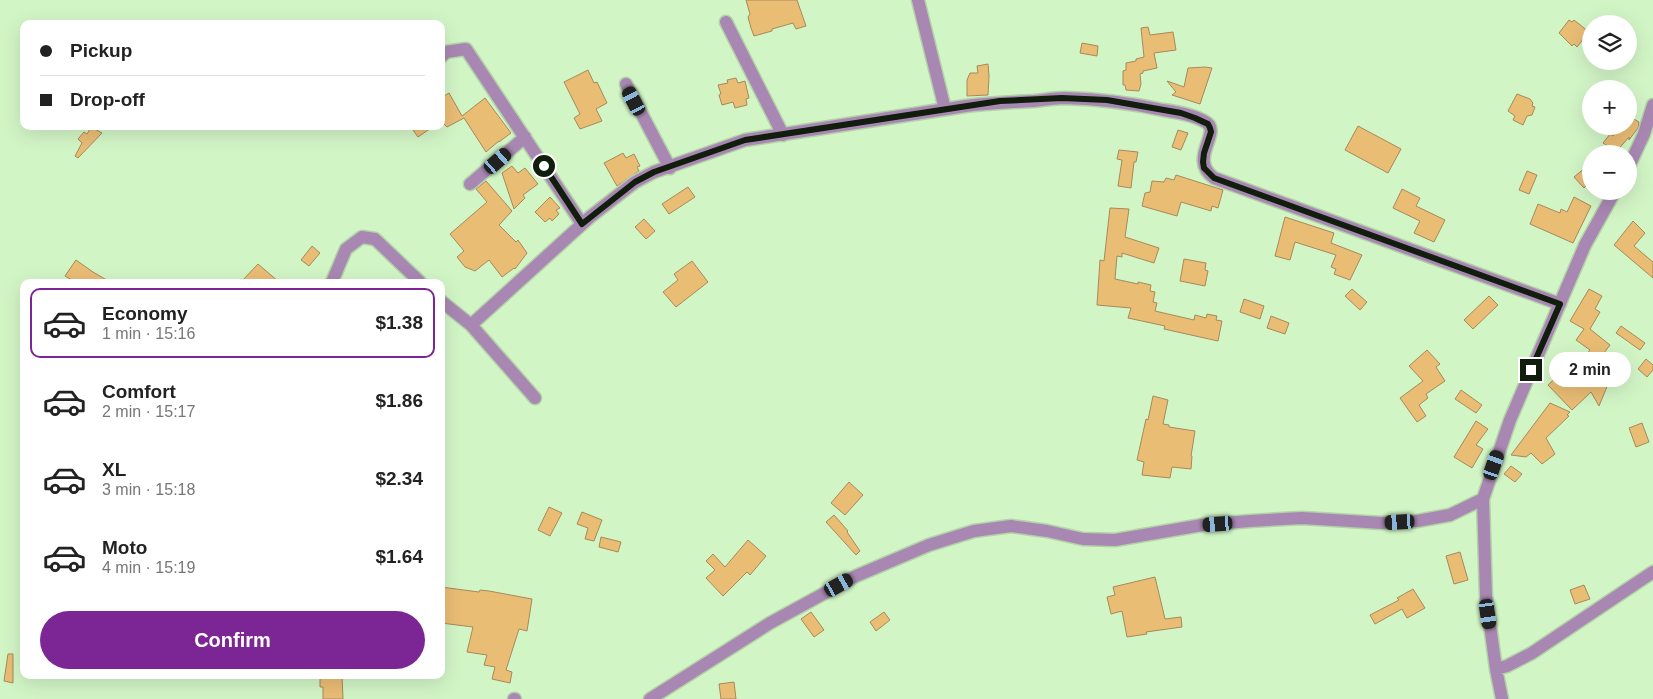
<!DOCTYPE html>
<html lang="en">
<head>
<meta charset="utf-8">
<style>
  body { margin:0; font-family:Arial,sans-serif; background:#f6f6f6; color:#222; height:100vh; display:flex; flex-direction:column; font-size:19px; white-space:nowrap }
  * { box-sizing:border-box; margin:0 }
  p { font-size:16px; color:#767676 }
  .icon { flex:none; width:28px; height:28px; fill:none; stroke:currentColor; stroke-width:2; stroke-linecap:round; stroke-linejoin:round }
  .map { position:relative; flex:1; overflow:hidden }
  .panel { position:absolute; left:20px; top:279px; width:425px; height:400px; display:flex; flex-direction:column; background:#fff; border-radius:10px; box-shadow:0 5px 20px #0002 }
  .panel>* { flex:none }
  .banner { position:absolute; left:20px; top:20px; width:425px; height:110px; border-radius:10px; box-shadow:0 5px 20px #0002; display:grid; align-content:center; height:110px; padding:0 20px; background:#fff }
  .fabs { position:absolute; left:1582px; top:15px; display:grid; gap:10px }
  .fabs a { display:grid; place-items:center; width:55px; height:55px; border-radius:50%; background:#fff; box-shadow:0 5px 20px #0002; font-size:25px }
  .end { position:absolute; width:22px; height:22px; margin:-11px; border:6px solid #111d0d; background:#fff; box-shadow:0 0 0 2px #fff }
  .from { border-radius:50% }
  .bubble { position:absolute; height:35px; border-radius:18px; background:#fff; box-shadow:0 5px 20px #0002; font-size:16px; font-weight:600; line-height:35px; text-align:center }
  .car { position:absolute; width:15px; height:30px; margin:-15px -8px; border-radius:6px; box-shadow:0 0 4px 1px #0007; background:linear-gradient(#222 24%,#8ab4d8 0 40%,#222 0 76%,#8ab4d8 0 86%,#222 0) }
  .banner b { display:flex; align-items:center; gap:18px; height:48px; font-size:19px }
  .banner b+b { border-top:1px solid #e0e0e0 }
  .banner i { width:12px; height:12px; background:#222 }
  ul { padding:9px 0 0; list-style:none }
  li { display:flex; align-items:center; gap:15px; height:70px; margin:0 10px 8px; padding:0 10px; border:2px solid transparent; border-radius:10px }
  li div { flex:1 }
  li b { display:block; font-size:19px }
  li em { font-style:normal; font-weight:600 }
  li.active { border-color:#7c2594 }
  li>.icon { width:45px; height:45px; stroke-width:1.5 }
  .button { display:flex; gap:10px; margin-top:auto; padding:10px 20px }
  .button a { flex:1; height:58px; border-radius:30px; background:#7c2594; color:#fff; font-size:20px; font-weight:600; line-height:58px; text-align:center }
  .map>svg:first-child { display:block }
  .building { fill:#eabd75; stroke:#a6895b }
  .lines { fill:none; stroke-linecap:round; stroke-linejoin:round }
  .minor-casing { stroke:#b3d2a8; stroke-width:15 }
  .minor { stroke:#a987b3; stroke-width:12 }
  .route { stroke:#111d0d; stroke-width:6 }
</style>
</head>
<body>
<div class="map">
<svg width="1653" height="699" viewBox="0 0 1653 699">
  <rect width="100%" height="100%" fill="#d2f5c6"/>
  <!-- building -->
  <path class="building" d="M746 0H797L806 26 796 29 793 23 772 29V31L754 36 751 28 748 17 750 14Z
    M1569 20 1572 22 1574 20 1589 32 1577 47 1574 44 1572 46 1559 33Z
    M1148 27 1150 35 1173 32 1176 50 1154 53 1157 68 1143 71V73L1140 74 1141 84 1139 91 1126 90 1125 85H1123V71L1126 70V63L1136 61V59L1144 57 1141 28Z
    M1082 43 1098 46 1097 56 1080 53Z
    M988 64 989 76 988 95 967 96V80L970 73H978L977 66Z
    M1205 67 1212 68 1200 104 1172 95 1176 92 1167 81 1184 87 1188 68Z
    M588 70 594 83 597 82 607 103 596 109 602 121 580 129 574 118 580 114 564 82Z
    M736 78 738 83 745 81 749 98 746 99 747 105 735 108 733 102 722 105 719 95 721 94 718 85 728 83 727 80Z
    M449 93 462 116 485 98 511 133 499 142V141L486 152 464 118 447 127 441 121V98Z
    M1517 94 1530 99 1533 103 1532 106 1535 107 1532 115 1527 116 1523 125 1513 120 1515 116 1508 111Z
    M1629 116 1639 122 1638 128 1629 140V137L1616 152 1603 143 1610 134 1613 136 1620 126H1629Z
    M410 126H434L418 137Z
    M1358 126 1401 149 1388 173 1345 150Z
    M91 127 102 133 78 158 75 156 82 143 78 139 84 132 87 134Z
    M1178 130 1188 133 1181 150 1172 147Z
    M1119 150 1138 152 1136 162H1134L1131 188 1118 186 1122 160 1117 159Z
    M623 153 626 158 634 154 640 166 637 167 639 171 617 186 604 163Z
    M512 166 518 173 525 168 538 184 523 195 525 198 514 209 502 173Z
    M1586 167 1591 172V181L1584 188 1574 177Z
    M1527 171 1537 175 1529 194 1519 190Z
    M1176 175 1223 190 1218 208 1212 206 1211 211 1181 202 1177 216 1142 206 1145 193 1150 192 1152 181 1164 182 1166 178 1174 180Z
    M486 181 512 211 499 225 516 242 518 240 527 253 515 269 514 268 502 277 489 260 475 271 465 267 457 257 464 251 450 234 487 202 476 189Z
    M688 187 695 197 669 214 662 204Z
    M1402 189 1420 198 1416 206 1445 220 1434 242 1414 233 1420 221 1393 208Z
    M550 197 560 208 556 210 559 214 552 221 550 218 545 222 535 212Z
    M1574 197 1591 206 1573 243 1530 224 1538 204 1560 213 1561 209 1567 212Z
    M1110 208 1129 209 1125 237 1159 248 1154 263 1122 253V257L1117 256 1115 279 1138 284V282L1151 285 1150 291 1155 292 1153 302 1157 303 1155 311 1194 320 1195 315 1206 318 1207 314 1217 316 1216 320 1222 321 1218 341 1164 329 1165 326 1128 318 1131 308 1097 305 1100 260 1104 261Z
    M1285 217 1334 233 1331 243 1362 255 1350 280 1334 274 1336 269 1331 267 1336 255 1295 242 1290 260 1275 256Z
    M644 219 655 231 646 239 635 227Z
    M1633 221 1645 233 1634 246 1653 262V278L1614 245Z
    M312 246 320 253 309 266 301 260Z
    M1184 259 1206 263 1205 270 1208 271 1205 286 1180 281Z
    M76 260 93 272 110 282H75L65 276Z
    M692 261 708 282 676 307 663 292 678 280 674 274Z
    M258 264 279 282H241Z
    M1352 289 1367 302 1360 310 1345 296Z
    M1589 289 1602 296 1595 309 1600 312 1590 329 1610 345 1592 369 1611 377 1599 406 1591 392 1572 410 1548 385 1563 371 1556 366 1562 359 1576 369 1590 350 1576 340 1584 329 1570 321Z
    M1489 296 1498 305 1473 329 1464 320Z
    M1244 299 1264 306 1260 319 1240 312Z
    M1271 316 1289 323 1285 334 1267 328Z
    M1621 326 1645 343 1640 350 1616 333Z
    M1427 350 1440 364 1436 367 1445 381 1426 394 1428 398 1419 405 1426 416 1417 422 1400 398 1423 381 1409 366Z
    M1646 359 1653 365V370L1647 377 1638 369Z
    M1461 390 1482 405 1476 413 1455 399Z
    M1153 396 1168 400 1163 424 1169 425V427L1195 431 1191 456H1192L1191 469 1172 467 1170 478 1142 475 1144 462 1137 460 1146 419 1148 420Z
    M1550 403 1570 412 1567 415 1569 416 1546 438 1555 454 1542 464 1531 453 1526 457 1511 455Z
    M1476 421 1488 429 1476 445 1483 449 1472 468 1454 457Z
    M1642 423 1649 442 1636 447 1629 428Z
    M1511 466 1522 474 1515 482 1504 474Z
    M849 482 863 495 845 515 831 503Z
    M549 507 562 513 550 536 538 530Z
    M582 512 602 520 594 541 585 539 588 528 577 524Z
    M834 515 848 531 847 532 860 551 856 555 826 522Z
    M601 537 621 542 618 552 599 547Z
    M748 540 766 556 750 575 747 572 723 596 706 578 715 570 706 561 713 554 725 567Z
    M1460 552 1468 580 1454 584 1446 556Z
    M1155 577 1165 619 1181 617 1182 627 1146 632 1147 634 1127 637 1122 611 1111 614 1107 597 1115 595 1113 587Z
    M1584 585 1590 599 1575 604 1570 590Z
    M441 587 479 592 480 590 489 591 532 599 527 631 519 629 506 670 512 672 510 683 492 679 495 667 484 665 487 655 467 652 473 627 441 623Z
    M1413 589 1425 608 1407 618 1402 609 1375 624 1370 615 1399 600 1397 598Z
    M811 612 824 630 814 637 801 619Z
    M884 612 890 620 876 631 870 622Z
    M8 654H13V683L4 681Z
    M320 675H342L343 699H323V687H320Z
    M734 682 736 699H721L719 684Z"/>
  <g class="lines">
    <defs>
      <path id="minor" d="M918 0 945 109
        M726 22 783 135
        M441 57 446 52 466 49 582 224
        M626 84 670 168
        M1629 166 1644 134 1653 105
        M470 184 525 137
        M332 282 346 249 362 237 375 239 420 282
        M441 301 471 325 535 398
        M471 325 590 217 635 182 654 172 745 140 966 106C989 103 1011 102 1034 101 1044 100 1055 98 1065 98 1098 99 1131 103 1163 110 1177 112 1196 115 1207 123 1221 134 1188 159 1214 178L1560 304
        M1496 669 1507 666 1532 653 1653 572
        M514 699H515
        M650 699 770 623 856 576 929 545 974 531 1011 526 1047 531 1083 539 1115 540 1202 525 1250 521 1302 518 1382 523 1417 521 1450 515 1483 499
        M1502 699 1496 669 1486 596 1483 499 1510 420 1585 245 1615 191"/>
    </defs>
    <!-- minor casing -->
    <use href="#minor" class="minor-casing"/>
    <!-- minor -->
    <use href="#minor" class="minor"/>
  </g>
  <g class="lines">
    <!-- route -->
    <path class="route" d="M544 166 582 224 635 182 654 172 745 140 1000 101 1062 98 1107 100 1181 113 1195 118 1208 124 1210 128 1211 132 1204 153 1203 162 1204 168 1214 178 1560 304 1531 370"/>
  </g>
</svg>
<div class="fabs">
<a><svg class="icon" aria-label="layers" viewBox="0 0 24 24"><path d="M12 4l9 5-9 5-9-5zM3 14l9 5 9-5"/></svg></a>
<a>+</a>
<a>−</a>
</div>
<i class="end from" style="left:544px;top:166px"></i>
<i class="end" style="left:1531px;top:370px"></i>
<div class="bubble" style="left:1549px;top:352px;width:82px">2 min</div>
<i class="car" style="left:634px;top:101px;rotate:332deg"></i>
<i class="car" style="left:498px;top:161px;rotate:49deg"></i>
<i class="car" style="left:1494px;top:465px;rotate:19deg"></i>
<i class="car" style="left:1400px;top:522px;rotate:267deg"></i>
<i class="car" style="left:1218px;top:524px;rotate:266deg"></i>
<i class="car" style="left:839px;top:585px;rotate:61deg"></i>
<i class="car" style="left:1488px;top:614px;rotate:172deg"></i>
<div class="banner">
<b><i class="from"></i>Pickup</b>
<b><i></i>Drop-off</b>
</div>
<section class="panel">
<ul>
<li class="active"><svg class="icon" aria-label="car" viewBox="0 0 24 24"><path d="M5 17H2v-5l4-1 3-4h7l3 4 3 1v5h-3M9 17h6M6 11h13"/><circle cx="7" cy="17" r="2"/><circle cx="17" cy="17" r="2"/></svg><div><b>Economy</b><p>1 min · 15:16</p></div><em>$1.38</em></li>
<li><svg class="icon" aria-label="car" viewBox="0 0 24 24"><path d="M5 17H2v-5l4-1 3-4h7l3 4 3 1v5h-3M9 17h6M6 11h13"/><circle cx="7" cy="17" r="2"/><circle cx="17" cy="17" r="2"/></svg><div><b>Comfort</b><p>2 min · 15:17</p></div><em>$1.86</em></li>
<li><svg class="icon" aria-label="car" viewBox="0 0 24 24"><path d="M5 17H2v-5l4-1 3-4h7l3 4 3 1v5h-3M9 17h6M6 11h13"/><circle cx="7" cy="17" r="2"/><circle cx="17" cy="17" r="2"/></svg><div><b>XL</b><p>3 min · 15:18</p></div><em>$2.34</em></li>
<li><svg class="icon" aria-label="car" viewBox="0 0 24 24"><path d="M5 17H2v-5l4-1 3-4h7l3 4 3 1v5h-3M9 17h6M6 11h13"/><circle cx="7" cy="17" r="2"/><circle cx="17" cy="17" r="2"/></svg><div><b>Moto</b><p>4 min · 15:19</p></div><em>$1.64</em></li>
</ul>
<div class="button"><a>Confirm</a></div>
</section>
</div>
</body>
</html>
